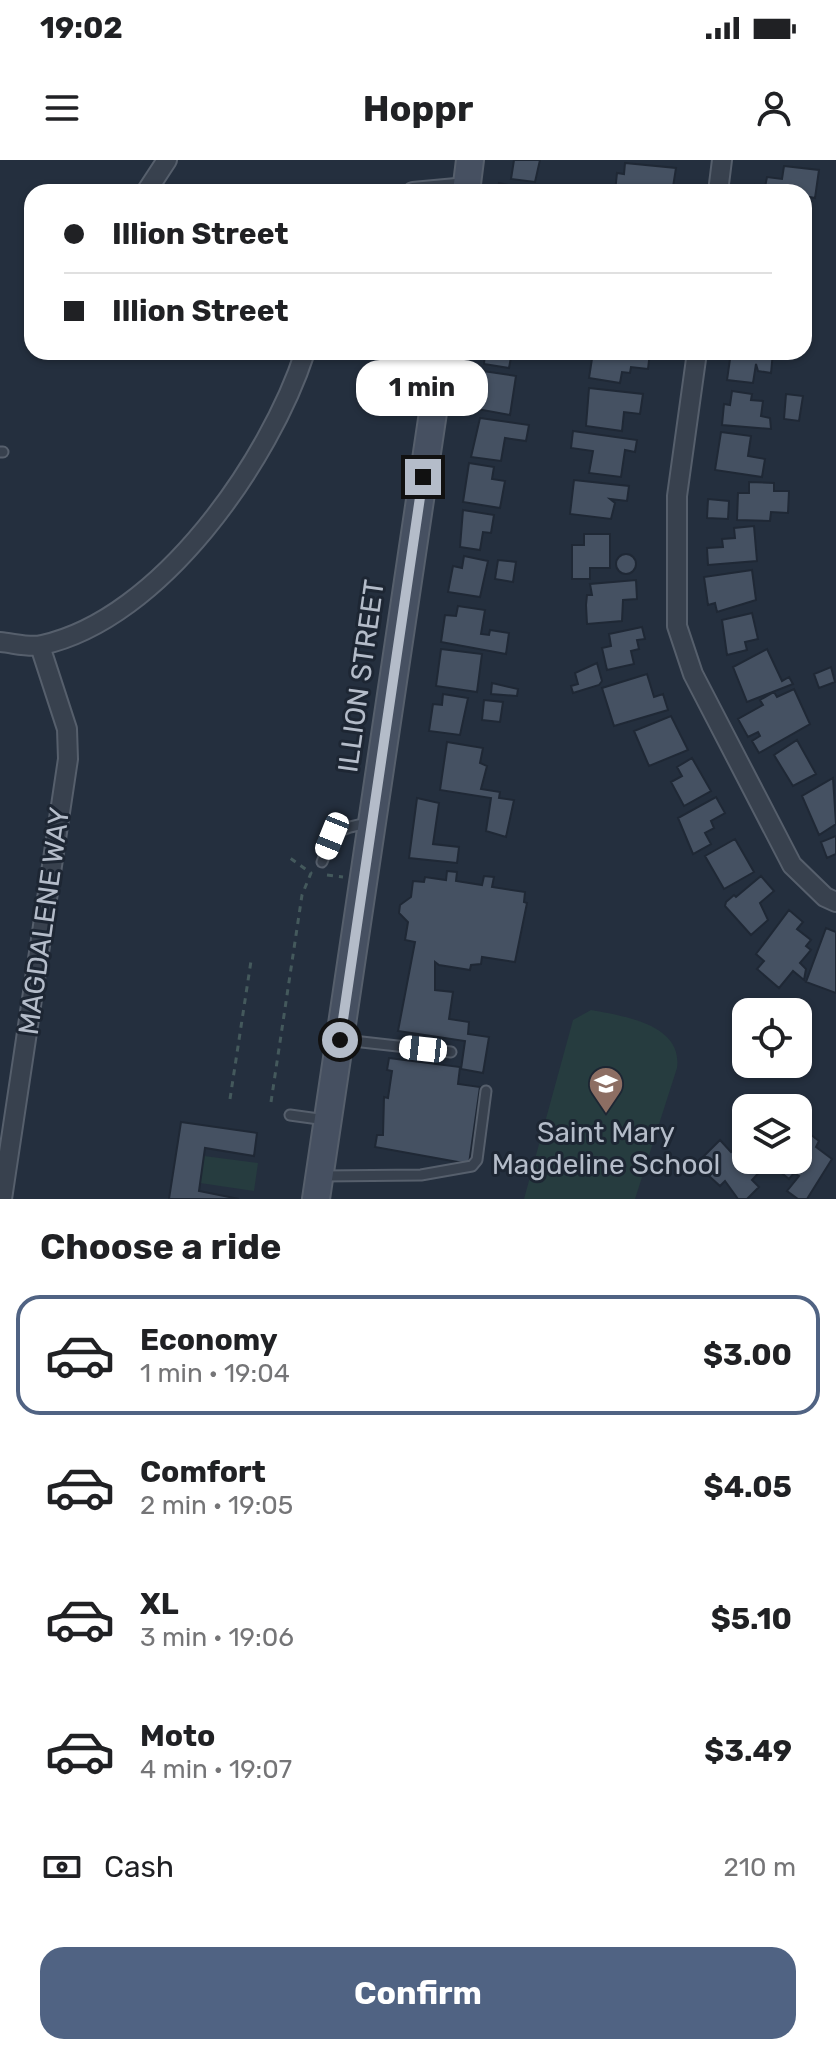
<!DOCTYPE html>
<html lang="en">
<head>
<meta charset="utf-8">
<style>
  body { margin:0; font-family:Rubik,sans-serif; background:#f6f6f6; color:#202124; height:100vh; display:flex; flex-direction:column; font-size:30px; white-space:nowrap }
  * { box-sizing:border-box; margin:0 }
  p { font-size:26px; color:#757577 }
  .icon { flex:none; width:44px; height:44px; fill:none; stroke:currentColor; stroke-width:2; stroke-linecap:round; stroke-linejoin:round }
  .map { position:relative; height:1039px; overflow:hidden }
  .details { display:flex; flex-direction:column; background:#fff; flex:1 }
  .details>* { flex:none }
  .hud { position:absolute; left:24px; top:24px; width:788px; height:176px; border-radius:24px; box-shadow:0 2px 6px #0004; display:grid; align-content:center; height:176px; padding:0 40px; background:#fff }
  .fabs { position:absolute; left:732px; top:838px; display:grid; gap:16px }
  .fabs a { display:grid; place-items:center; width:80px; height:80px; border-radius:16px; background:#fff; box-shadow:0 2px 6px #0004; font-size:40px }
  .end { position:absolute; width:36px; height:36px; margin:-18px; border:10px solid #b4bcc9; background:#111; box-shadow:0 0 0 4px #111 }
  .from { border-radius:50% }
  .bubble { position:absolute; height:56px; border-radius:24px; background:#fff; box-shadow:0 2px 6px #0004; font-size:26px; font-weight:700; line-height:56px; text-align:center }
  .car { position:absolute; width:24px; height:48px; margin:-24px -12px; border-radius:10px; box-shadow:0 0 6px 2px #0007; background:linear-gradient(#fff 24%,#345 0 40%,#fff 0 76%,#345 0 86%,#fff 0) }
  .hud b { display:flex; align-items:center; gap:28px; height:76px; font-size:30px }
  .hud b+b { border-top:2px solid #e0e0e0 }
  .hud i { width:20px; height:20px; background:#202124 }
  ul { padding:0; list-style:none }
  li { display:flex; align-items:center; gap:24px; height:120px; margin:0 16px 12px; padding:0 24px; border:4px solid transparent; border-radius:24px }
  li div { flex:1 }
  li b { display:block; font-size:30px }
  li em { font-style:normal; font-weight:700 }
  li.current { border-color:#506383 }
  li>.icon { width:72px; height:72px; stroke-width:1.5 }
  h2 { padding:0 40px; font-size:36px; line-height:96px }
  .pay { display:flex; align-items:center; gap:20px; height:88px; padding:0 40px; font-size:30px }
  .pay p { margin-inline-start:auto }
  .action { display:flex; gap:16px; margin-top:auto; padding:16px 40px }
  .action a { flex:1; height:92px; border-radius:24px; background:#506383; color:#fff; font-size:32px; font-weight:700; line-height:92px; text-align:center }
  .status { display:flex; justify-content:space-between; align-items:center; height:56px; padding:0 40px; background:#fff; direction:ltr }
  .status svg { height:22px; fill:currentColor }
  header { display:flex; justify-content:space-between; align-items:center; height:104px; padding:0 40px; background:#fff; font-size:36px; font-weight:700 }
  .map>svg:first-child { display:block }
  .green { fill:#263c3f }
  .building { fill:#455162; stroke:#1f2835; stroke-width:2 }
  .lines { fill:none; stroke-linecap:round; stroke-linejoin:round }
  .lane-casing { stroke:#565f6c; stroke-width:13 }
  .street-casing { stroke:#565f6c; stroke-width:22 }
  .secondary-casing { stroke:#565f6c; stroke-width:30 }
  .path { stroke:#44595c; stroke-width:3; stroke-dasharray:6 6; stroke-linecap:butt }
  .lane { stroke:#38414e; stroke-width:9 }
  .street { stroke:#38414e; stroke-width:18 }
  .secondary { stroke:#465061; stroke-width:26 }
  .route { stroke:#b4bcc9; stroke-width:10 }
  .labels { text-anchor:middle; dominant-baseline:central; stroke-width:6; stroke-linejoin:round; paint-order:stroke }
  .street-label { font-size:28px; fill:#b4bcc9; stroke:#1d2633 }
  .poi-label { font-size:28px; fill:#b4bcc9; stroke:#1d2633 }
</style>
</head>
<body>
<div class="status"><b>19:02</b><svg viewBox="0 0 49 12"><path d="M0 12V9h3v3zM5 12V6h3v6zM10 12V3h3v9zM15 12V0h3v12zM26 1h20v11H26zM47 4h2v5h-2z"/></svg></div>
<header><svg class="icon" aria-label="menu" viewBox="0 0 24 24"><path d="M4 6h16M4 12h16M4 18h16"/></svg>Hoppr<svg class="icon" aria-label="person" viewBox="0 0 24 24"><circle cx="12" cy="8" r="4"/><path d="M4 21q1-7 8-7t8 7"/></svg></header>
<div class="map">
<svg width="836" height="1039" viewBox="0 0 836 1039">
  <rect width="100%" height="100%" fill="#242f3e"/>
  <!-- green -->
  <path class="green" d="M591 850C623 856 683 864 677 908L635 1039H524L573 860Z
    M204 996 258 1003 254 1031 200 1023Z"/>
  <!-- building -->
  <path class="building" d="M514 0H540L535 22 511 19Z
    M625 3 676 8 673 27 656 25 655 32H615L617 13 624 14Z
    M784 6 819 10 815 38 804 36V32H754L755 25 765 27 767 17 782 19Z
    M499 23 516 27 550 32H497Z
    M485 192H512L509 208 484 204Z
    M593 192H650L648 209 631 207 630 213 622 212 620 223 589 218Z
    M731 192H773L771 213 758 211 756 204 753 223 727 220Z
    M483 211 516 216 510 255 477 249Z
    M589 228 643 234 640 254 624 252 622 271 586 266Z
    M732 231 752 234 751 240 763 241 761 256 770 258 771 269 722 265 724 244 730 245Z
    M786 234 803 236 799 261 784 259Z
    M480 258 529 265 526 281 505 278 501 301 471 297Z
    M573 271 637 280 635 292 625 290 621 317 589 313 593 291 571 288Z
    M721 272 751 276 748 296 765 299 762 317 715 310Z
    M469 303 494 307 492 319 505 321 500 348 463 342Z
    M574 320 629 326 627 341 610 339 615 343 611 359 570 354Z
    M749 322 774 323V331H789L788 353 771 352 770 361 737 360 738 333H749Z
    M708 339 729 341 728 359 707 358Z
    M463 350 494 355 491 373 483 372 480 390 460 387Z
    M754 366 757 401 708 405 707 388 723 387 722 379 735 378 734 368Z
    M584 374H610V408H590V419H572V385H584Z
    M616 404a10 10 0 1 1 20 0a10 10 0 1 1-20 0Z
    M464 396 488 401 480 437 448 432 453 406 462 408Z
    M498 400 516 402 513 422 495 419Z
    M752 410 756 440 717 452 715 443 708 445 704 417Z
    M636 420 637 439 623 440 622 461 587 464 586 445 587 435H592L590 424Z
    M458 446 485 450 481 474 489 475 490 470 509 473 506 494 441 482 445 455 456 456Z
    M752 453 758 479 745 482 747 490 727 495 722 460Z
    M642 467 645 479 637 480 639 489 631 491 634 504 607 510 602 488 611 486 609 474Z
    M441 489 482 494 477 532 436 526Z
    M767 489 782 521 789 517 793 524 747 542 733 507Z
    M597 503 602 521 599 525 573 533 571 526 578 524 575 513Z
    M831 507 835 522 819 528 814 514Z
    M647 514 654 537 663 534 668 550 614 566 602 528Z
    M492 523 518 529 517 536 491 534Z
    M794 529 810 564 759 593 752 581 760 576 758 572 748 577 738 559 763 545 760 540 774 532 777 537Z
    M443 534 468 538 460 575 429 571 433 544 442 545Z
    M484 540 503 542 500 562 482 560Z
    M671 556 688 590 649 606 634 571Z
    M797 580 816 614 793 626 774 595Z
    M447 582 483 588 480 603 487 606 481 629 500 632 499 638 514 640 506 677 486 671 491 638 440 630Z
    M692 598 711 631 684 646 671 622 682 616 677 607Z
    M833 618 836 664 819 675 802 636Z
    M716 637 725 653 711 661 714 668 705 673 711 684 693 694 678 658Z
    M417 638 439 643 433 684 459 687 457 703 409 698Z
    M836 676V694L827 698 821 682Z
    M735 679 754 712 724 729 705 696Z
    M447 711 457 712 456 721 482 725 484 716 494 717 492 727 525 732 524 742 527 743 515 802 482 797 481 804 471 805 470 810 439 805 435 802V830L453 832 449 859 469 862 468 874 489 877 483 913 461 909 465 881 398 871 415 782 405 780 408 762 399 753 400 745 411 737 413 721 424 722 425 717 446 720Z
    M761 716 774 731 760 743 768 760 751 775 725 746 726 742 734 735 736 737Z
    M789 750 803 762 797 769 811 780 806 786 811 790 800 803 806 809 804 820 793 811 779 828 757 809 764 801 756 794Z
    M826 768 836 772V833L806 822Z
    M389 898 460 907 458 924 480 927 469 1004 375 987 377 975H383L384 937 388 938 392 911 387 910Z
    M181 962 257 973 254 996 205 988 199 1031 239 1039H169Z
    M806 971 819 981 816 987 832 999 807 1039H798L787 1031 799 1016 794 1013 789 1019 773 1006 778 1000H798V981Z
    M746 977V1000L768 1003 752 1020 759 1027 747 1039H738L725 1021 720 1026 709 1016 714 1011 701 999 720 980 731 992Z"/>
  <g class="lines">
    <defs>
      <path id="lane" d="M0 292H3
        M322 702C334 671 336 669 369 663
        M344 880 451 892
        M290 955 326 960
        M323 1016 421 1015 472 1006 477 1000 486 931"/>
      <path id="street" d="M146 32 167 0
        M413 32 467 27
        M718 32 722 0
        M697 192 677 336V466L693 514 792 705 825 737 836 742
        M0 482C13 483 30 488 42 485 161 459 270 300 305 192
        M2 1039 68 599 67 569 40 486"/>
      <path id="secondary" d="M466 32 470 0
        M316 1039 442 192"/>
    </defs>
    <!-- lane casing -->
    <use href="#lane" class="lane-casing"/>
    <!-- street casing -->
    <use href="#street" class="street-casing"/>
    <!-- secondary casing -->
    <use href="#secondary" class="secondary-casing"/>
    <!-- path -->
    <path class="path" d="M327 715 343 717
      M230 939 251 801
      M271 942 302 735 311 713 290 698"/>
    <!-- lane -->
    <use href="#lane" class="lane"/>
    <!-- street -->
    <use href="#street" class="street"/>
    <!-- secondary -->
    <use href="#secondary" class="secondary"/>
  </g>
  <g class="lines">
    <!-- route -->
    <path class="route" d="M340 880 423 317"/>
  </g>
  <!-- icons -->
  <defs>
    <symbol id="school-pin" viewBox="-11 -11 22 30"><path d="M0 17L-7.5 6A9.5 9.5 0 1 1 7.5 6Z" fill="#8d6e63" stroke="#1d2633"/><path d="M0-5L7-2L0 1L-7-2ZM-4 1L0 2.5L4 1V4Q0 6-4 4Z" fill="#fff"/></symbol>
  </defs>
  <g fill-rule="evenodd">
    <use href="#school-pin" x="586" y="904" width="40" height="54"/>
  </g>
  <g class="labels">
    <!-- street labels -->
    <g class="street-label">
      <text transform="translate(361 516) rotate(-82)">ILLION STREET</text>
      <text transform="translate(44 761) rotate(-82)">MAGDALENE WAY</text>
    </g>
    <!-- poi labels -->
    <g class="poi-label">
      <text x="606" y="972">Saint Mary<tspan x="606" dy="32">Magdeline School</tspan></text>
    </g>
  </g>
</svg>
<div class="fabs">
<a><svg class="icon" aria-label="locate" viewBox="0 0 24 24"><circle cx="12" cy="12" r="6"/><path d="M12 2v4M12 18v4M2 12h4M18 12h4"/></svg></a>
<a><svg class="icon" aria-label="layers" viewBox="0 0 24 24"><path d="M12 4l9 5-9 5-9-5zM3 14l9 5 9-5"/></svg></a>
</div>
<i class="end from" style="left:340px;top:880px"></i>
<i class="end" style="left:423px;top:317px"></i>
<div class="bubble" style="left:356px;top:200px;width:132px">1 min</div>
<i class="car" style="left:332px;top:676px;rotate:202deg"></i>
<i class="car" style="left:423px;top:889px;rotate:276deg"></i>
<div class="hud">
<b><i class="from"></i>Illion Street</b>
<b><i></i>Illion Street</b>
</div>
</div>
<section class="details">
<h2>Choose a ride</h2>
<ul>
<li class="current"><svg class="icon" aria-label="car" viewBox="0 0 24 24"><path d="M5 17H2v-5l4-1 3-4h7l3 4 3 1v5h-3M9 17h6M6 11h13"/><circle cx="7" cy="17" r="2"/><circle cx="17" cy="17" r="2"/></svg><div><b>Economy</b><p>1 min · 19:04</p></div><em>$3.00</em></li>
<li><svg class="icon" aria-label="car" viewBox="0 0 24 24"><path d="M5 17H2v-5l4-1 3-4h7l3 4 3 1v5h-3M9 17h6M6 11h13"/><circle cx="7" cy="17" r="2"/><circle cx="17" cy="17" r="2"/></svg><div><b>Comfort</b><p>2 min · 19:05</p></div><em>$4.05</em></li>
<li><svg class="icon" aria-label="car" viewBox="0 0 24 24"><path d="M5 17H2v-5l4-1 3-4h7l3 4 3 1v5h-3M9 17h6M6 11h13"/><circle cx="7" cy="17" r="2"/><circle cx="17" cy="17" r="2"/></svg><div><b>XL</b><p>3 min · 19:06</p></div><em>$5.10</em></li>
<li><svg class="icon" aria-label="car" viewBox="0 0 24 24"><path d="M5 17H2v-5l4-1 3-4h7l3 4 3 1v5h-3M9 17h6M6 11h13"/><circle cx="7" cy="17" r="2"/><circle cx="17" cy="17" r="2"/></svg><div><b>Moto</b><p>4 min · 19:07</p></div><em>$3.49</em></li>
</ul>
<div class="pay"><svg class="icon" aria-label="cash" viewBox="0 0 24 24"><path d="M3 7h18v10H3z"/><circle cx="12" cy="12" r="2"/></svg>Cash<p>210 m</p></div>
<div class="action"><a>Confirm</a></div>
</section>
</body>
</html>
